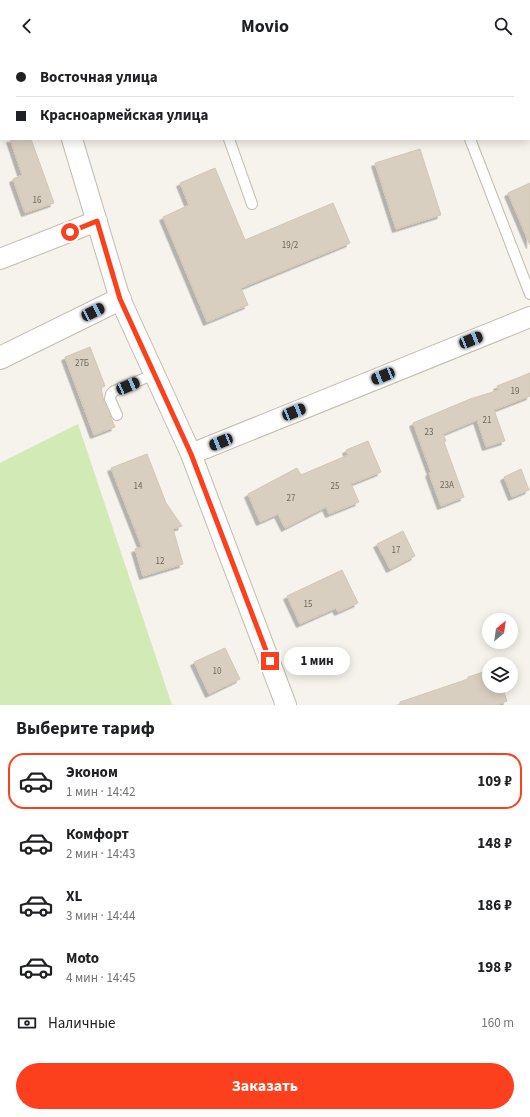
<!DOCTYPE html>
<html lang="ru">
<head>
<meta charset="utf-8">
<style>
  body { margin:0; font-family:"Source Sans 3",sans-serif; background:#f6f6f6; color:#202124; height:100vh; display:flex; flex-direction:column; font-size:15px; white-space:nowrap }
  * { box-sizing:border-box; margin:0 }
  p { font-size:13px; color:#757577 }
  .icon { flex:none; width:22px; height:22px; fill:none; stroke:currentColor; stroke-width:2; stroke-linecap:round; stroke-linejoin:round }
  .map { position:relative; height:653px; overflow:hidden }
  .drawer { display:flex; flex-direction:column; background:#fff; flex:1 }
  .drawer>* { flex:none }
  .banner { position:absolute; left:0px; top:0px; width:530px; height:88px; box-shadow:0 2px 10px #0003; display:grid; align-content:center; height:88px; padding:0 16px; background:#fff }
  .needle { width:26px; rotate:29deg }
  .buttons { position:absolute; left:482px; top:561px; display:grid; gap:8px }
  .buttons a { display:grid; place-items:center; width:36px; height:36px; border-radius:50%; background:#fff; box-shadow:0 2px 10px #0003; font-size:20px }
  .end { position:absolute; width:18px; height:18px; margin:-9px; border:5px solid #fc3f1d; background:#fff; box-shadow:0 0 0 2px #fff }
  .from { border-radius:50% }
  .bubble { position:absolute; height:28px; border-radius:14px; background:#fff; box-shadow:0 2px 10px #0003; font-size:13px; font-weight:700; line-height:28px; text-align:center }
  .car { position:absolute; width:12px; height:24px; margin:-12px -6px; border-radius:5px; box-shadow:0 0 3px 1px #0007; background:linear-gradient(#222 24%,#8ab4d8 0 40%,#222 0 76%,#8ab4d8 0 86%,#222 0) }
  .banner b { display:flex; align-items:center; gap:14px; height:38px; font-size:15px }
  .banner b+b { border-top:1px solid #e0e0e0 }
  .banner i { width:10px; height:10px; background:#202124 }
  ul { padding:0; list-style:none }
  li { display:flex; align-items:center; gap:12px; height:56px; margin:0 8px 6px; padding:0 8px; border:2px solid transparent; border-radius:16px }
  li div { flex:1 }
  li b { display:block; font-size:15px }
  li em { font-style:normal; font-weight:700 }
  li.current { border-color:#fc3f1d }
  li>.icon { width:36px; height:36px; stroke-width:1.5 }
  h2 { padding:0 16px; font-size:18px; line-height:48px }
  .pay { display:flex; align-items:center; gap:10px; height:44px; padding:0 16px; font-size:15px }
  .pay p { margin-inline-start:auto }
  .cta { display:flex; gap:8px; margin-top:auto; padding:8px 16px }
  .cta a { flex:1; height:46px; border-radius:24px; background:#fc3f1d; color:#fff; font-size:16px; font-weight:700; line-height:46px; text-align:center }
  header { display:flex; justify-content:space-between; align-items:center; height:52px; padding:0 16px; background:#fff; font-size:18px; font-weight:700 }
  .map>svg:first-child { display:block }
  .green { fill:#d2eab5 }
  .building { fill:#d8cfc1; stroke:#d3c7b4; filter:url(#shadow) }
  .lines { fill:none; stroke-linecap:round; stroke-linejoin:round }
  .service-casing { stroke:#c2bbae; stroke-width:12 }
  .minor-casing { stroke:#c2bbae; stroke-width:22 }
  .tertiary-casing { stroke:#c2bbae; stroke-width:24 }
  .service { stroke:#fff; stroke-width:10 }
  .minor { stroke:#fff; stroke-width:20 }
  .tertiary { stroke:#fff; stroke-width:22 }
  .route { stroke:#fc3f1d; stroke-width:5 }
  .labels { text-anchor:middle; dominant-baseline:central; stroke-width:3; stroke-linejoin:round; paint-order:stroke }
  .number-label { font-size:9px; fill:#6e675b }
</style>
</head>
<body>
<header><svg class="icon" aria-label="back" viewBox="0 0 24 24"><path d="M15 5l-7 7 7 7"/></svg>Movio<svg class="icon" aria-label="search" viewBox="0 0 24 24"><circle cx="10" cy="10" r="6"/><path d="M15 15l6 6"/></svg></header>
<div class="map">
<svg width="530" height="653" viewBox="0 0 530 653">
  <defs>
    <filter id="shadow"><feDropShadow dx="-3.5" dy="3.5" stdDeviation="0" flood-color="#0004"/></filter>
  </defs>
  <rect width="100%" height="100%" fill="#f6f3ec"/>
  <!-- green -->
  <path class="green" d="M78 372 172 653H0V411Z"/>
  <!-- building -->
  <path class="building" d="M10 87H31L54 151 25 161 13 127 22 123Z
    M420 97 441 163 396 177 375 111Z
    M215 116 245 188 333 151 350 191 241 236 248 253 207 270 163 165 189 153 180 131Z
    M530 131V193L508 141Z
    M90 295 105 334 101 336 104 350 115 375 94 383 65 305Z
    M530 321V344L494 358 505 389 486 395 477 368 443 382 446 389 444 390 464 445 441 454 429 421 431 420 413 371 470 347 499 338 497 334Z
    M368 389 381 420 351 432 359 450 329 462 326 455 285 476 278 462 260 470 248 442 297 416 301 423 348 403 346 398Z
    M147 402 166 451 182 474 173 477 183 512 143 524 135 497 142 495 111 416Z
    M521 417 529 438 512 445 504 425Z
    M403 479 415 504 390 517 377 492Z
    M342 518 358 551 338 560 336 556 300 572 287 544Z
    M225 596 240 627 209 642 194 610Z
    M489 618V634H502L507 649 496 653H400V650L468 627V625Z"/>
  <g class="lines">
    <defs>
      <path id="service" d="M161 0V1
        M198 0 199 1
        M437 0V1
        M229 87 252 152
        M470 87 530 242
        M117 363 110 347 111 342 114 339 155 322"/>
      <path id="minor" d="M45 0 46 1
        M72 87 120 247 191 402 286 653
        M0 207 97 169
        M191 402 530 265"/>
      <path id="tertiary" d="M0 306 120 247"/>
    </defs>
    <!-- service casing -->
    <use href="#service" class="service-casing"/>
    <!-- minor casing -->
    <use href="#minor" class="minor-casing"/>
    <!-- tertiary casing -->
    <use href="#tertiary" class="tertiary-casing"/>
    <!-- service -->
    <use href="#service" class="service"/>
    <!-- minor -->
    <use href="#minor" class="minor"/>
    <!-- tertiary -->
    <use href="#tertiary" class="tertiary"/>
  </g>
  <g class="lines">
    <!-- route -->
    <path class="route" d="M70 180 97 169 120 247 191 402 270 609"/>
  </g>
  <g class="labels">
    <!-- number labels -->
    <g class="number-label">
      <text x="37" y="148">16</text>
      <text x="290" y="193">19/2</text>
      <text x="82" y="311">27Б</text>
      <text x="515" y="339">19</text>
      <text x="487" y="368">21</text>
      <text x="429" y="380">23</text>
      <text x="447" y="433">23А</text>
      <text x="138" y="434">14</text>
      <text x="335" y="434">25</text>
      <text x="291" y="446">27</text>
      <text x="396" y="498">17</text>
      <text x="160" y="509">12</text>
      <text x="308" y="552">15</text>
      <text x="217" y="619">10</text>
    </g>
  </g>
</svg>
<div class="buttons">
<a><svg class="needle" viewBox="-14 -14 28 28"><path d="M0-13l5 13h-10z" fill="#e53935"/><path d="M0 13l5-13h-10z" fill="#757577"/></svg></a>
<a><svg class="icon" aria-label="layers" viewBox="0 0 24 24"><path d="M12 4l9 5-9 5-9-5zM3 14l9 5 9-5"/></svg></a>
</div>
<i class="end from" style="left:70px;top:180px"></i>
<i class="end" style="left:270px;top:609px"></i>
<div class="bubble" style="left:284px;top:595px;width:66px">1 мин</div>
<i class="car" style="left:93px;top:260px;rotate:64deg"></i>
<i class="car" style="left:471px;top:288px;rotate:68deg"></i>
<i class="car" style="left:383px;top:324px;rotate:248deg"></i>
<i class="car" style="left:128px;top:334px;rotate:67deg"></i>
<i class="car" style="left:294px;top:360px;rotate:68deg"></i>
<i class="car" style="left:221px;top:390px;rotate:248deg"></i>
<div class="banner">
<b><i class="from"></i>Восточная улица</b>
<b><i></i>Красноармейская улица</b>
</div>
</div>
<section class="drawer">
<h2>Выберите тариф</h2>
<ul>
<li class="current"><svg class="icon" aria-label="car" viewBox="0 0 24 24"><path d="M5 17H2v-5l4-1 3-4h7l3 4 3 1v5h-3M9 17h6M6 11h13"/><circle cx="7" cy="17" r="2"/><circle cx="17" cy="17" r="2"/></svg><div><b>Эконом</b><p>1 мин · 14:42</p></div><em>109 ₽</em></li>
<li><svg class="icon" aria-label="car" viewBox="0 0 24 24"><path d="M5 17H2v-5l4-1 3-4h7l3 4 3 1v5h-3M9 17h6M6 11h13"/><circle cx="7" cy="17" r="2"/><circle cx="17" cy="17" r="2"/></svg><div><b>Комфорт</b><p>2 мин · 14:43</p></div><em>148 ₽</em></li>
<li><svg class="icon" aria-label="car" viewBox="0 0 24 24"><path d="M5 17H2v-5l4-1 3-4h7l3 4 3 1v5h-3M9 17h6M6 11h13"/><circle cx="7" cy="17" r="2"/><circle cx="17" cy="17" r="2"/></svg><div><b>XL</b><p>3 мин · 14:44</p></div><em>186 ₽</em></li>
<li><svg class="icon" aria-label="car" viewBox="0 0 24 24"><path d="M5 17H2v-5l4-1 3-4h7l3 4 3 1v5h-3M9 17h6M6 11h13"/><circle cx="7" cy="17" r="2"/><circle cx="17" cy="17" r="2"/></svg><div><b>Moto</b><p>4 мин · 14:45</p></div><em>198 ₽</em></li>
</ul>
<div class="pay"><svg class="icon" aria-label="cash" viewBox="0 0 24 24"><path d="M3 7h18v10H3z"/><circle cx="12" cy="12" r="2"/></svg>Наличные<p>160 m</p></div>
<div class="cta"><a>Заказать</a></div>
</section>
</body>
</html>
